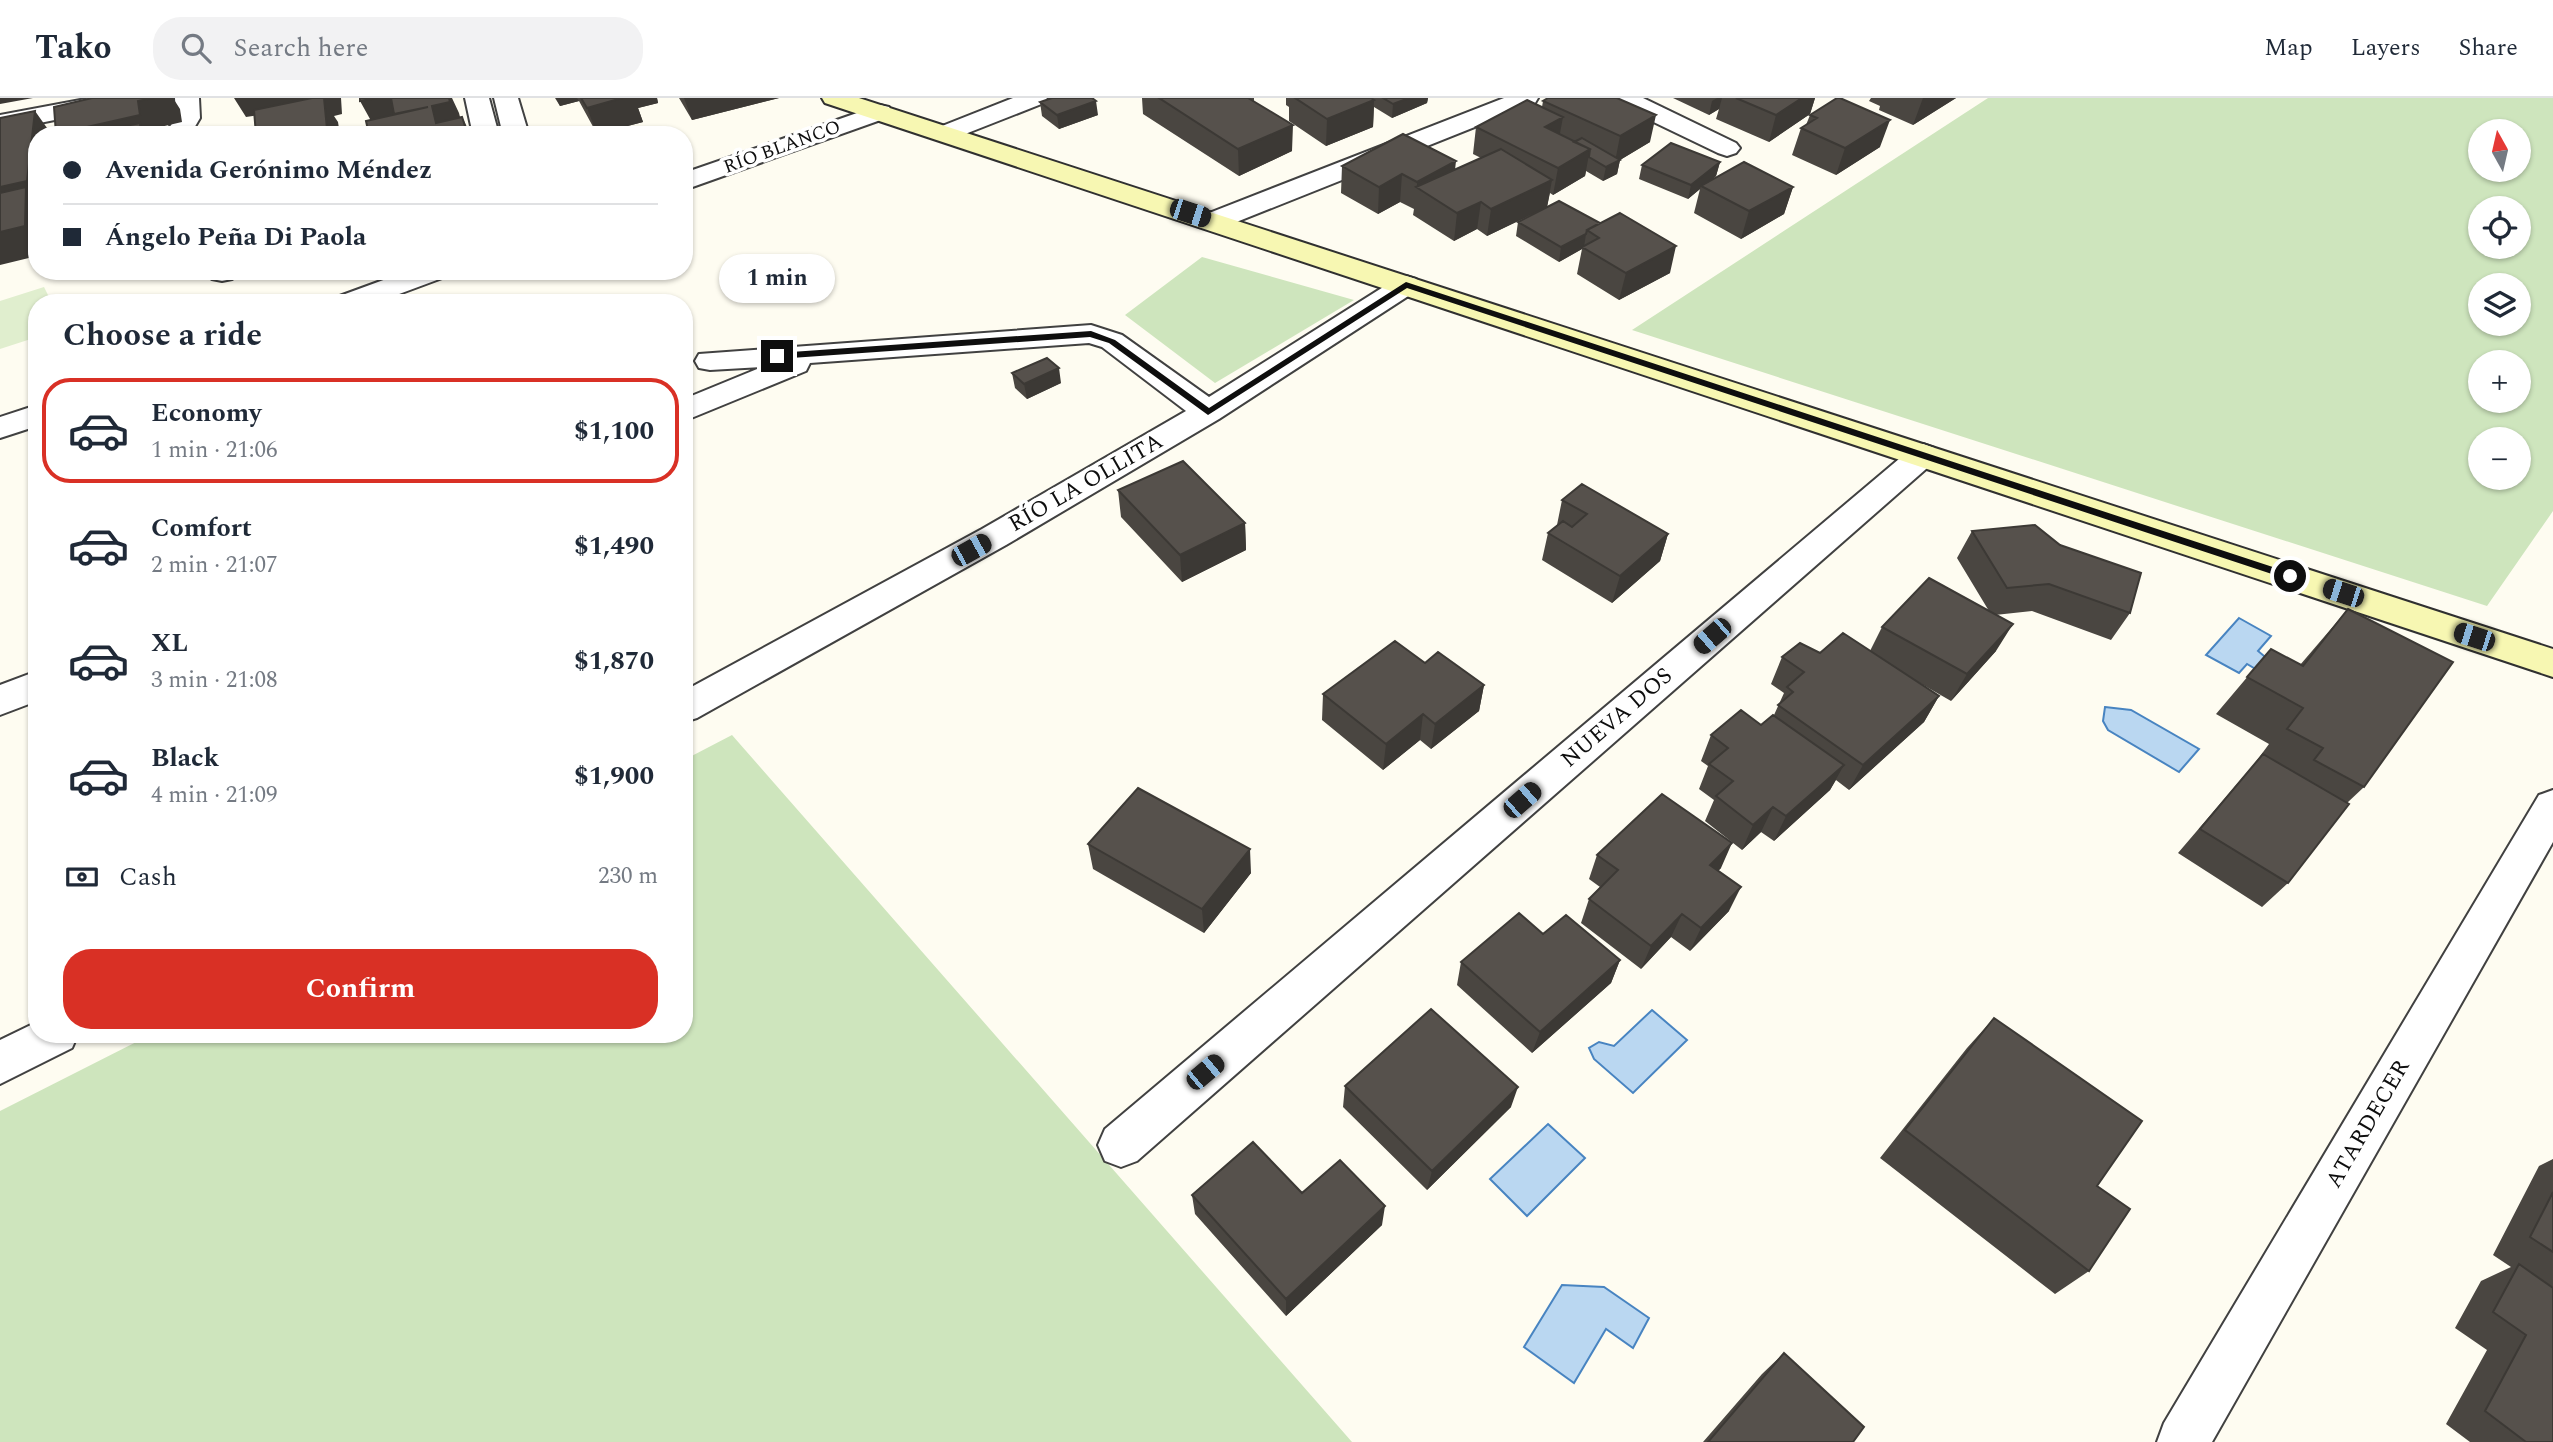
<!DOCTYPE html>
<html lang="en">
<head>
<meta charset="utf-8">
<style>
  body { margin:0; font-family:Spectral,serif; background:#f2f2f3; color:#1f2937; height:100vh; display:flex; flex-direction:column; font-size:26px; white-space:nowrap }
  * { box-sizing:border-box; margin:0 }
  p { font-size:23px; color:#747a83 }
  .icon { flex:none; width:38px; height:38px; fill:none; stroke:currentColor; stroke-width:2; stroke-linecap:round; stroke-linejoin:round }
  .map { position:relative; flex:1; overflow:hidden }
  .sheet { position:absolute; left:28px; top:196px; width:665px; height:749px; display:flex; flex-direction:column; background:#fff; border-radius:28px; box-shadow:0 2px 5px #0004 }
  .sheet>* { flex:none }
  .banner { position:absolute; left:28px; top:28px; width:665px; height:154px; border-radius:28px; box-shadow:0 2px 5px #0004; display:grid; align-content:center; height:154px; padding:0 35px; background:#fff }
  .needle { width:46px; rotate:352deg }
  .controls { position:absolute; left:2468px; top:21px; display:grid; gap:14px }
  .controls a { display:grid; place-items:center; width:63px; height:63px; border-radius:50%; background:#fff; box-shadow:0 2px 5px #0004; font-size:35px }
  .end { position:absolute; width:32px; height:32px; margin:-16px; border:9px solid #0e0e0e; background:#fff; box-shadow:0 0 0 4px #fff }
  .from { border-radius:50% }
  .bubble { position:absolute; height:49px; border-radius:24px; background:#fff; box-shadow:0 2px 5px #0004; font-size:23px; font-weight:700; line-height:49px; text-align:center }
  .car { position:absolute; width:21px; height:42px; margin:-21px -10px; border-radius:9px; box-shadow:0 0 5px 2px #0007; background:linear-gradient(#222 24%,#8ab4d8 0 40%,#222 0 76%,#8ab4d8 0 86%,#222 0) }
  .banner b { display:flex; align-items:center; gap:24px; height:66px; font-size:26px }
  .banner b+b { border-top:2px solid #e0e1e3 }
  .banner i { width:18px; height:18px; background:#1f2937 }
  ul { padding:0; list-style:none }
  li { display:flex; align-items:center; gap:21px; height:105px; margin:0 14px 10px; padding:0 21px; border:4px solid transparent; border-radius:28px }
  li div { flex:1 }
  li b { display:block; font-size:26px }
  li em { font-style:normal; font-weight:700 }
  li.current { border-color:#d93025 }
  li>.icon { width:63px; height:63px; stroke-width:1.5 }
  h2 { padding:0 35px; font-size:32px; line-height:84px }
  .pay { display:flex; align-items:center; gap:18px; height:77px; padding:0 35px; font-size:26px }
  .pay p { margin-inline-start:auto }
  .cta { display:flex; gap:14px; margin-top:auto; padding:14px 35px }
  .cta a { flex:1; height:80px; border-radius:28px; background:#d93025; color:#fff; font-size:28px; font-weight:700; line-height:80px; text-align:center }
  header { display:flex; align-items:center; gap:42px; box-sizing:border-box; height:98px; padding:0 35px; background:#fff; border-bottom:2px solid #e0e1e3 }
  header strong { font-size:33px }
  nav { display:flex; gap:38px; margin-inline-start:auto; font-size:24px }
  .search { width:490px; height:63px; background:#f2f2f3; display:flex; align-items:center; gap:18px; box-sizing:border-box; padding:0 24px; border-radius:28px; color:#747a83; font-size:26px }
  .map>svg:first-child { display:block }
  .green { fill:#cee5bd; fill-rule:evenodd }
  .pitch { fill:#e0eece }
  .water { fill:#bad7f1; stroke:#4884c1; stroke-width:2 }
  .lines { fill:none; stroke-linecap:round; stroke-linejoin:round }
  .street-casing { stroke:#414141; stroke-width:4 }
  .secondary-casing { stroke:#303030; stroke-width:4 }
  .street { fill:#fff; fill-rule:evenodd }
  .secondary { fill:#f7f7b2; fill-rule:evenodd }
  .wall { fill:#4a4641 }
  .shaded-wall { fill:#3c3935 }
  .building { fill:#56514c; stroke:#3c3935; stroke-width:2 }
  .route { fill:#0e0e0e }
  .labels { text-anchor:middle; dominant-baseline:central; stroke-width:7; stroke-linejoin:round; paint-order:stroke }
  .far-street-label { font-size:19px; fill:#0e0e0e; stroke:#fff }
  .street-label { font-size:23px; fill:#0e0e0e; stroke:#fff }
</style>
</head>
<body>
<header>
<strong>Tako</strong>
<div class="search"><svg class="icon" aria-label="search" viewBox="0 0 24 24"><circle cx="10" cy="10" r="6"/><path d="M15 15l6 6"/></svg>Search here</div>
<nav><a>Map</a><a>Layers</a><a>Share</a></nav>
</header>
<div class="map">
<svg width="2553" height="1344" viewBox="0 0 2553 1344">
  <rect width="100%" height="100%" fill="#fefcf1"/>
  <!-- green -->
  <path class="green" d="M1988 0H2553V413L2487 508 1632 232ZM2480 33H2518V72H2480ZM2480 110H2518V149H2480ZM2480 187H2518V226H2480ZM2480 264H2518V303H2480ZM2480 341H2518V380H2480Z
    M1202 159 1354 202 1215 285 1125 217Z
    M732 637 1352 1344H0V1013L152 936H684V662Z"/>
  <!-- pitch -->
  <path class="pitch" d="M44 189 52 205H37V239L0 251V203Z"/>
  <!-- water -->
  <path class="water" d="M2239 520 2271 538 2258 553 2270 563 2259 573 2247 566 2239 575 2206 557Z
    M2105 609 2131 612 2199 651 2179 674 2108 632 2103 623Z
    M1652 912 1687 942 1633 995 1594 961 1589 950 1599 944 1614 948Z
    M1548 1026 1585 1060 1527 1118 1490 1081Z
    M1562 1187 1604 1189 1649 1220 1633 1250 1606 1231 1574 1285 1524 1249Z"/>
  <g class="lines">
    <defs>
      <path id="street" d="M91 0H141L138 5 129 7 0 33V17Z
        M175 0H199L200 20 190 37H164L176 20Z
        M465 0H489L499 37H473Z
        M494 0H518L529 37H503Z
        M1013 0H1047L1044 5 955 40 946 43 937 40 933 35 937 30Z
        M1504 0H1538L1535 5 1224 129 1214 131 1204 129 1200 123 1204 117Z
        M1611 0H1643L1736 45 1740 50 1736 55 1727 58 1718 55 1614 5Z
        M880 7 889 9 892 14 889 19 684 92V75Z
        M208 173H236L232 181 222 183 212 181Z
        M408 173H449L445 179 375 205H333L337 199Z
        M1406 178 1416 181 1420 187 1416 193 1219 321 1006 447 697 620 684 624V593L982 431 1186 313 1102 249 1089 245 810 265 806 273 684 323V301L762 269 710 272 699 270 695 263 699 256 1091 227 1122 237 1209 299 1396 181Z
        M37 307V328L0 340V319Z
        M1923 346 1934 350 1939 357 1934 364 1137 1063 1121 1069 1105 1063 1098 1047 1105 1031 1912 350Z
        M37 573V603L0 617V587Z
        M2553 692V744L2212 1344H2157L2164 1325 2539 697Z
        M37 924V936H78L72 950 0 986V942Z"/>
      <path id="secondary" d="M822 0H859L2553 551V579L825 5Z"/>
    </defs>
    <!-- street casing -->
    <use href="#street" class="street-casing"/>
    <!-- secondary casing -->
    <use href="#secondary" class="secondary-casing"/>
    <!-- street -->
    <use href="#street" class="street"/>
    <!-- secondary -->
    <use href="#secondary" class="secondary"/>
  </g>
  <!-- wall -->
  <path class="wall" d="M555 0H657L658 5 638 10 643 24 597 36 579 3 560 8Z
    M679 0H779L692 22Z
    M1142 0H1254V4L1292 53 1239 78 1143 16Z
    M1286 0H1428L1427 5 1392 20 1374 9 1373 29 1326 48 1289 23V9L1286 7Z
    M1673 0H1815L1810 16 1769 44 1716 21 1719 11 1709 17Z
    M1871 0H1956L1913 27 1879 12 1880 8 1869 3Z
    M1543 3 1650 44 1620 62 1617 76 1603 83 1586 73 1585 78 1553 97 1550 95 1547 109 1670 175 1619 202 1577 176 1582 151 1559 164 1516 138 1518 124 1547 109 1487 138 1477 131 1454 143 1413 117 1414 111 1400 104 1378 116 1341 95 1342 68 1455 71 1481 60 1473 56 1476 29 1542 9Z
    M1040 4 1098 17 1059 31 1042 18Z
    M1810 17 1880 49 1836 77 1792 57 1801 30 1806 27Z
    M1720 64 1716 78 1712 82 1793 89 1784 116 1741 141 1694 115 1700 91 1688 101 1639 81 1642 67Z
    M1012 275 1061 285 1027 301 1015 290Z
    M1118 392 1245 425 1246 452 1182 484 1121 419Z
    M1562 402 1668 436 1660 463 1612 505 1542 462 1548 435 1557 427Z
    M1972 433 2130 515 2111 542 2032 513 1995 517 1996 553 1951 603 1906 577 1939 598 1924 624 1849 692 1836 682 1830 692 1774 743 1761 734 1742 752 1705 723 1714 702 1699 691 1708 668 1701 663 1711 637 1761 627 1774 617 1784 595 1771 586 1782 559 1820 555 1870 553 1882 529 1989 513 1957 460Z
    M2348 511 2364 689 2347 705 2288 785 2262 809 2178 755 2255 665 2269 646 2216 616 2271 551 2300 567Z
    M1425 565 1484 587 1479 613 1431 651 1420 642 1383 672 1322 622 1323 596Z
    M1088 746 1251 775 1204 835 1093 771Z
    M1597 757 1721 770 1718 773 1729 813 1690 853 1671 839 1641 871 1581 825 1589 801 1600 789 1589 781Z
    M1543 836 1620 862 1611 885 1532 955 1457 887 1461 864Z
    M1994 920 2097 1088 2089 1173 2055 1196 1880 1060 1967 950Z
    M1345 988 1511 1009 1427 1092 1343 1009Z
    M2553 1061V1344H2470L2446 1326 2487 1252 2455 1230 2481 1183 2511 1169 2493 1157 2539 1068Z
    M1302 1095 1382 1127 1286 1218 1195 1116 1192 1097Z
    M1784 1255 1853 1344H1703L1762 1276Z"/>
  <!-- shaded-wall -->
  <path class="shaded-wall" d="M0 0H33L0 6Z
    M153 0H173L180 11 182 24 156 30 157 37 56 36 138 3Z
    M234 0H341L342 16 334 18 338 24 340 37H299L271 15 246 19Z
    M361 0H416L400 15 375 30 360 3Z
    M449 0H452L459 15 463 31 436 25 432 8Z
    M556 0H577L579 3 560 8Z
    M622 0H657L658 5 638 10 643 24 597 36 587 10Z
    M684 0H779L692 22Z
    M1409 0H1428L1427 5 1392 20 1393 6Z
    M1717 0H1722L1719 11 1709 17 1712 3Z
    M1802 0H1815L1810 16 1769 44 1776 17Z
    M1923 0H1956L1913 27Z
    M1374 2 1373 29 1326 48 1327 21Z
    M1096 3 1098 17 1059 31 1057 17Z
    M35 13 52 37H37V158L0 167V89Z
    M1656 17 1650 44 1620 62 1617 76 1603 83 1606 69 1615 64 1620 38Z
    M462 19 471 37H468Z
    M1563 19 1558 46 1545 29Z
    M1890 22 1880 49 1836 77 1845 50Z
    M1293 27 1292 53 1239 78 1238 51Z
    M1590 51 1585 78 1553 97 1558 70Z
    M1456 63 1453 90H1417V84Z
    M1720 64 1716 78 1703 89 1701 88 1700 91 1688 101 1691 87Z
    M1402 76 1400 104 1378 116 1379 89Z
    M1552 82 1547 109 1487 138 1491 111Z
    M1793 89 1784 116 1741 141 1749 113Z
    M1481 104 1477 131 1454 143 1457 115Z
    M1586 136 1584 149H1582V151L1559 164 1561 149Z
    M1676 148 1670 175 1619 202 1626 175Z
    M1059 270 1061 285 1027 301 1024 286Z
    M1245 425 1246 452 1182 484 1180 457Z
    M1668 436 1660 463 1612 505 1620 478Z
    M2013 526 1996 553 1951 603 1967 576Z
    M1484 587 1479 613 1431 651 1435 626Z
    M1939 598 1924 624 1849 692 1863 667Z
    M1423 616 1420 642 1383 672 1386 646Z
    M1844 667 1830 692 1774 743 1786 718Z
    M1773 709 1761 734 1742 752 1753 727Z
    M1732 745 1721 770 1700 791 1710 767Z
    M1250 751 1251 775 1204 835 1202 811Z
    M1741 789 1729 813 1690 853 1701 830Z
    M1682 816 1671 839 1641 871 1651 848Z
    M1620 862 1611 885 1532 955 1540 934Z
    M1518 989 1511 1009 1427 1092 1432 1073Z
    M1385 1108 1382 1127 1286 1218V1201Z"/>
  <!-- building -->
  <path class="building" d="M92 0H153L138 3 140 17 56 36 54 9Z
    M312 0H324L327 31 299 37H256L254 12Z
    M360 0H377L360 3Z
    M391 0H449L450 4 432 8 436 25 462 19 468 37H369L366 23 428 9 394 16Z
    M581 0H622L587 10Z
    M1052 0H1092L1096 3 1057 17 1040 4Z
    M1159 0H1248L1293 27 1238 51Z
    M1295 0H1371L1374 2 1327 21Z
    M1383 0H1409L1393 6Z
    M1548 0H1617L1656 17 1620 38 1543 3Z
    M1736 0H1802L1776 17Z
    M1837 0H1840L1890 22 1845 50 1801 30 1817 20 1810 17Z
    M1527 2 1563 19 1545 29 1590 51 1558 70 1476 29Z
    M35 13 27 83 0 89V20Z
    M140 25 141 37H83Z
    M1403 36 1456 63 1417 84 1402 76 1379 89 1342 68Z
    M1582 40 1620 62 1606 69 1589 59 1590 51 1574 44Z
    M1671 45 1720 64 1691 87 1642 67Z
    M1501 51 1552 82 1491 111 1481 104 1457 115 1416 89Z
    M1744 64 1793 89 1749 113 1701 88Z
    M26 89 25 128 0 134V95Z
    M1559 103 1600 125 1587 132 1586 136 1561 149 1518 124Z
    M1620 115 1676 148 1626 175 1582 149 1599 140 1587 132Z
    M1047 260 1059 270 1024 286 1012 275Z
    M1183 363 1245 425 1180 457 1118 392Z
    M1582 386 1668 436 1620 478 1548 435 1563 423 1572 429 1587 416 1562 402Z
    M2035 427 2060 447 2141 475 2130 515 2049 486 2007 490 1972 433Z
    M1929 480 2013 526 1967 576 1882 529Z
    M2348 511 2453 564 2364 689 2314 662 2323 650 2287 631 2303 610 2247 579 2271 551 2303 568Z
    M1843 535 1939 598 1863 667 1778 607 1793 594 1787 589 1804 574 1782 559 1800 545 1820 555Z
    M1395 543 1425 565 1438 554 1484 587 1435 626 1423 616 1386 646 1323 596Z
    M1741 612 1761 627 1773 617 1844 667 1786 718 1773 709 1753 727 1716 698 1733 683 1709 666 1728 650 1711 637Z
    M2263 656 2349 706 2288 785 2200 731Z
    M1138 690 1250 751 1202 811 1088 746Z
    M1662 696 1732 745 1710 767 1741 789 1701 830 1682 816 1651 848 1589 801 1618 772 1597 757Z
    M1519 815 1543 836 1566 817 1620 862 1540 934 1461 864Z
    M1431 911 1518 989 1432 1073 1345 988Z
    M1994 920 2142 1023 2097 1088 2130 1111 2089 1173 1905 1032Z
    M1253 1044 1302 1095 1340 1062 1385 1108 1286 1201 1192 1097Z
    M2553 1094V1154L2530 1139Z
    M2519 1166 2553 1190V1344H2526L2485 1313 2526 1237 2493 1214Z
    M1784 1255 1864 1329 1853 1344H1708Z"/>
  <!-- route -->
  <path class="route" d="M1406 184 2294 476 2295 478 2287 481 1407 190 1208 317 1109 245 1090 239 777 261 773 258 777 255 1091 233 1115 242 1209 310Z"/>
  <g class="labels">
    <!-- far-street labels -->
    <g class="far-street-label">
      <text transform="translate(782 49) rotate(-20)">RÍO BLANCO</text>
    </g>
    <!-- street labels -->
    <g class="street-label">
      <text transform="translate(1086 385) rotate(-30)">RÍO LA OLLITA</text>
      <text transform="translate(1617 620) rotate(-41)">NUEVA DOS</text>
      <text transform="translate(2368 1026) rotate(-60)">ATARDECER</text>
    </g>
  </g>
</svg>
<div class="controls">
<a><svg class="needle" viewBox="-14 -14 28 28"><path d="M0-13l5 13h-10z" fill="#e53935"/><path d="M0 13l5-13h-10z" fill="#747a83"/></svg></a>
<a><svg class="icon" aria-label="locate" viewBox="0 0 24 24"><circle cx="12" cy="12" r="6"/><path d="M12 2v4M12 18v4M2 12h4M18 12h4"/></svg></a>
<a><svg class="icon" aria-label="layers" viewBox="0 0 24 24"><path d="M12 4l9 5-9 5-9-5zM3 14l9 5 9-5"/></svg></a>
<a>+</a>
<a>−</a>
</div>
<i class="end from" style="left:2290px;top:478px"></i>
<i class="end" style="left:777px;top:258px"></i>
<div class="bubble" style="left:719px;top:156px;width:116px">1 min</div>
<i class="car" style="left:1190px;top:115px;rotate:108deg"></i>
<i class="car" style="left:971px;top:452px;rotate:61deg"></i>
<i class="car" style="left:2343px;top:495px;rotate:288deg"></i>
<i class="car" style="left:1712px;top:538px;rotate:229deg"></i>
<i class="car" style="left:2474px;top:539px;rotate:288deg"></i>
<i class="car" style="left:1522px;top:702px;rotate:49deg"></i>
<i class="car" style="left:1205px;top:974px;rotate:50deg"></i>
<div class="banner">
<b><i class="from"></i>Avenida Gerónimo Méndez</b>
<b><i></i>Ángelo Peña Di Paola</b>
</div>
<section class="sheet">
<h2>Choose a ride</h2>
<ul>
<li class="current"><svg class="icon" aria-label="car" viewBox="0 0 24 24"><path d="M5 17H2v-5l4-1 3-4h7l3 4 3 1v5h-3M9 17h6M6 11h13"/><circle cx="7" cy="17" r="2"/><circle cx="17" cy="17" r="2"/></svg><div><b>Economy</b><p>1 min · 21:06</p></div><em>$1,100</em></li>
<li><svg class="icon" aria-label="car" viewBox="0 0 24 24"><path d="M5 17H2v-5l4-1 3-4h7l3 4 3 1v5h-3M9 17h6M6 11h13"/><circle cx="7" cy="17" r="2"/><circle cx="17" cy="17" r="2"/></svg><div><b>Comfort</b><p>2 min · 21:07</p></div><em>$1,490</em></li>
<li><svg class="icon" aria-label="car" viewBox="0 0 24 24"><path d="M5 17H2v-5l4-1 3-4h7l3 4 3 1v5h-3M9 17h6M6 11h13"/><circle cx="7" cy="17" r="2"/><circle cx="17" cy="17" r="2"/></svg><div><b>XL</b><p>3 min · 21:08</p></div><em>$1,870</em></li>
<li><svg class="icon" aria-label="car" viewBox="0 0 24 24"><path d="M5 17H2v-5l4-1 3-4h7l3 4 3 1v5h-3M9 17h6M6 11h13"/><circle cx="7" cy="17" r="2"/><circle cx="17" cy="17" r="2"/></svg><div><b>Black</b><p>4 min · 21:09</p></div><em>$1,900</em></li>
</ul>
<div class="pay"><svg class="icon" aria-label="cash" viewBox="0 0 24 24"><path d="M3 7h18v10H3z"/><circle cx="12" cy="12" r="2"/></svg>Cash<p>230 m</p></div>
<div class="cta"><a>Confirm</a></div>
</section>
</div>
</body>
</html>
